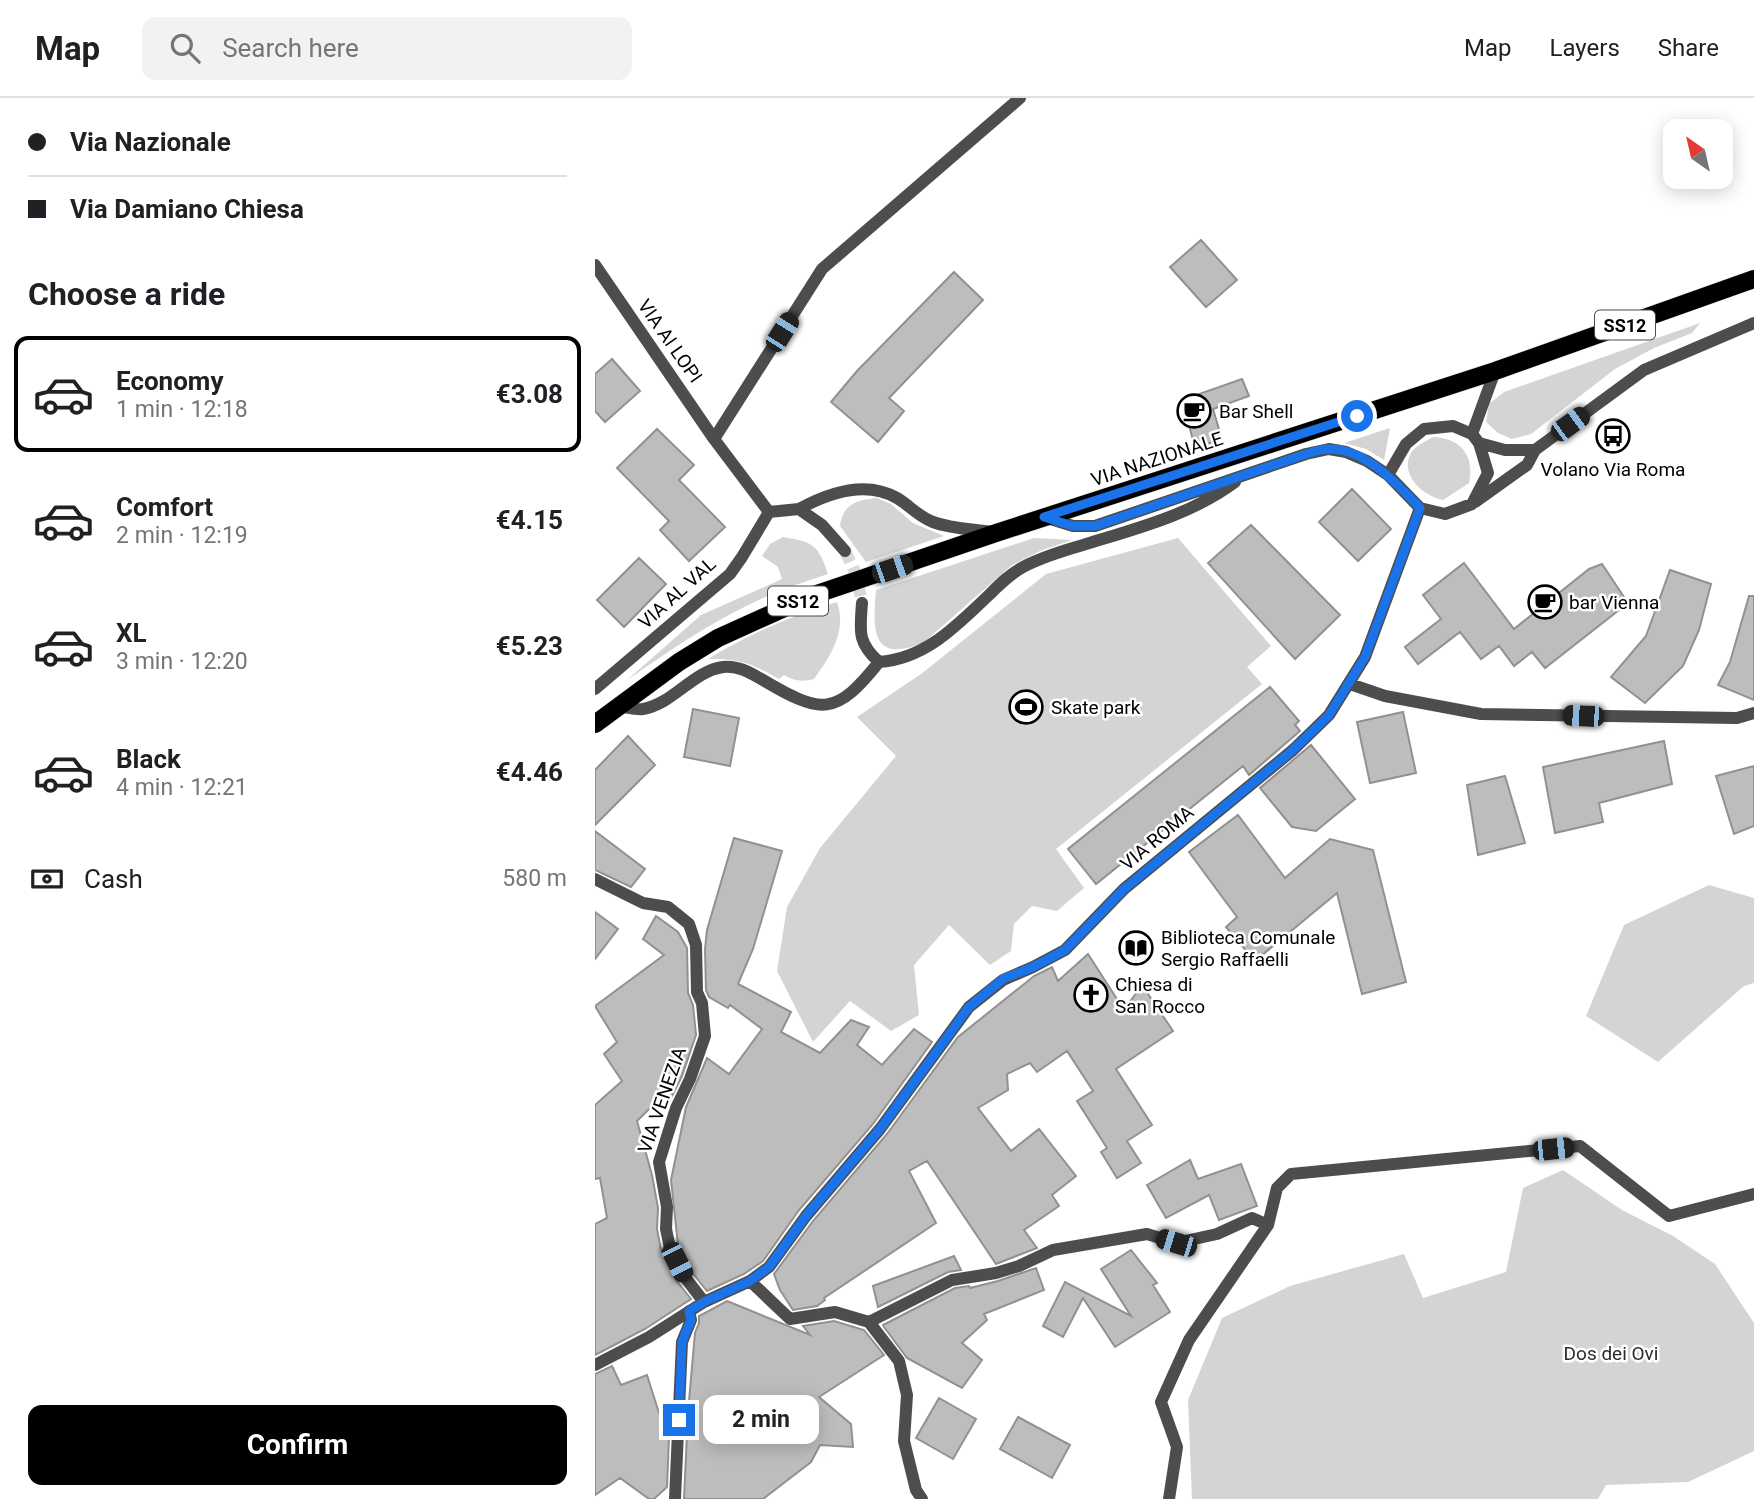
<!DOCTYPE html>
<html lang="en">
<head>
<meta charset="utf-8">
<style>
  body { margin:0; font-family:Roboto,sans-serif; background:#f2f2f2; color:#202124; height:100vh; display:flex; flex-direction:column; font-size:26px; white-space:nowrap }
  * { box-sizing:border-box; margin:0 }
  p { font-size:23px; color:#757577 }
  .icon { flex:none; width:38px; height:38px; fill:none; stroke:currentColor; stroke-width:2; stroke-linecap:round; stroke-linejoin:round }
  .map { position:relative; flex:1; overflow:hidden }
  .sheet { display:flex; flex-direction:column; background:#fff; width:595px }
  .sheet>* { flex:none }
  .hud { display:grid; align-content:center; height:154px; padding:0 28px; background:#fff }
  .needle { width:46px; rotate:326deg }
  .tools { position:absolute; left:1068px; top:21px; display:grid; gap:14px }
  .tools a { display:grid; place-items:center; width:70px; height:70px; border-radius:14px; background:#fff; box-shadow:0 4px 18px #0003; font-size:35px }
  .end { position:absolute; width:32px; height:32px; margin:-16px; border:9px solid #1a73e8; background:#fff; box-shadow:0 0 0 4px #fff }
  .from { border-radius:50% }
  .bubble { position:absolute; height:49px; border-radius:14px; background:#fff; box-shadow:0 4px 18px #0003; font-size:23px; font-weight:700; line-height:49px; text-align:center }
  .car { position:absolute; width:21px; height:42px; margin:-21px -10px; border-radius:9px; box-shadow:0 0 5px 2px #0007; background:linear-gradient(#222 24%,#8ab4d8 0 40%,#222 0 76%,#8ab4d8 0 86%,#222 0) }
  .hud b { display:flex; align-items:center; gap:24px; height:66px; font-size:26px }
  .hud b+b { border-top:2px solid #e0e0e0 }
  .hud i { width:18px; height:18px; background:#202124 }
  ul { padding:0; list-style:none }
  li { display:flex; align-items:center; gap:21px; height:116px; margin:0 14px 10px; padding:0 14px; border:4px solid transparent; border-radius:14px }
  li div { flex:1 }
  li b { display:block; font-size:26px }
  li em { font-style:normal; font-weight:700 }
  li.active { border-color:#000 }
  li>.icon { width:63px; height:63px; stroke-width:1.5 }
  h2 { padding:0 28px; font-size:32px; line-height:84px }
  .pay { display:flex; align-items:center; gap:18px; height:77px; padding:0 28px; font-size:26px }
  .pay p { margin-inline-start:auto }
  .action { display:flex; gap:14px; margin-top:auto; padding:14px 28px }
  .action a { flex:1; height:80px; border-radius:14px; background:#000; color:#fff; font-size:28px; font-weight:700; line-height:80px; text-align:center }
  header { display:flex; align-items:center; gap:42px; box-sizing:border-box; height:98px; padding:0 35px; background:#fff; border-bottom:2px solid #e0e0e0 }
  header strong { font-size:33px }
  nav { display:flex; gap:38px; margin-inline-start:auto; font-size:24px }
  .search { width:490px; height:63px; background:#f2f2f2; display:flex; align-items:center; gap:18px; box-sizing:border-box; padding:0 24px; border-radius:14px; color:#757577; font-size:26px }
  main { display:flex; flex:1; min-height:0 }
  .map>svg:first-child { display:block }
  .green { fill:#d4d4d4 }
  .building { fill:#bdbdbd; stroke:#919191; stroke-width:2 }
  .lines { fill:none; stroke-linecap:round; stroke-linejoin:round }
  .minor-tunnel { stroke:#d9d9d9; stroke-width:12; stroke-dasharray:12 6; stroke-linecap:butt }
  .major-casing { stroke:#dbdbdb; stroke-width:19 }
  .minor { stroke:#4d4d4d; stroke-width:12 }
  .major { stroke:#000; stroke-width:18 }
  .route { stroke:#1a73e8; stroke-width:9 }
  .labels { text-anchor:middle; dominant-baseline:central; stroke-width:5; stroke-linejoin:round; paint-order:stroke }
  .shield { fill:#fff; stroke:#4c4c4c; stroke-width:2 }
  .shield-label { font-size:18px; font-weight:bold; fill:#000 }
  .street-label { font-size:19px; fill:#000; stroke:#fff }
  .poi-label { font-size:19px; fill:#000; stroke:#fff; text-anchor:start }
  .park-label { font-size:19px; fill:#2b2b2b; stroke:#fff }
</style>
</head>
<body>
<header>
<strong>Map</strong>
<div class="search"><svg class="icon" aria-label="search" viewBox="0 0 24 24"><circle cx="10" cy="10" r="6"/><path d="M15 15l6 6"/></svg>Search here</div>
<nav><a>Map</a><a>Layers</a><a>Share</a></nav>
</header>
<main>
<section class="sheet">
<div class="hud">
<b><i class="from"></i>Via Nazionale</b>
<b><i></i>Via Damiano Chiesa</b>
</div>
<h2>Choose a ride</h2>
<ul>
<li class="active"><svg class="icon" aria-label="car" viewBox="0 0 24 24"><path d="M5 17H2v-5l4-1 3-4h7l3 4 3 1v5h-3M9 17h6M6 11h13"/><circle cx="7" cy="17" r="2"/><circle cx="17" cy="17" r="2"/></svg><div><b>Economy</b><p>1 min · 12:18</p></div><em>€3.08</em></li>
<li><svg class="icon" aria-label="car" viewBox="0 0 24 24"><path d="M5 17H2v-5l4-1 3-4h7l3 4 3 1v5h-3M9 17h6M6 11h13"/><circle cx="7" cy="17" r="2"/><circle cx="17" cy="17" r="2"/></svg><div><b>Comfort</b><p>2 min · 12:19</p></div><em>€4.15</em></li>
<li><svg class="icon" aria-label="car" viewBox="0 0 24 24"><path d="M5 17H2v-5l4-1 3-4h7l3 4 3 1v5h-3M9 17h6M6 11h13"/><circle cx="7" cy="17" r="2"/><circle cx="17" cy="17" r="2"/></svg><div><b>XL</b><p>3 min · 12:20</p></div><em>€5.23</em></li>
<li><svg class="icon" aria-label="car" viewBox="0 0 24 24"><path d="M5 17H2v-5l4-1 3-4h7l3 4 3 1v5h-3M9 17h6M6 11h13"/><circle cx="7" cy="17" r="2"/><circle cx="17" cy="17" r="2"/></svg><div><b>Black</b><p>4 min · 12:21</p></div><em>€4.46</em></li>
</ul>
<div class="pay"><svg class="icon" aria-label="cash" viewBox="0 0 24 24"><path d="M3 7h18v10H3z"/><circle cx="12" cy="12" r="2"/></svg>Cash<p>580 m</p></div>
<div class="action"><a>Confirm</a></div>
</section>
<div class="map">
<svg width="1159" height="1401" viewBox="0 0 1159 1401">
  <rect width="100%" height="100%" fill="#fff"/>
  <!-- green -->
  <path class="green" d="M1105 225 1097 235 1059 250 1020 271 936 336 917 341 903 335 891 324 894 306 909 294Z
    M795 330 789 362 771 351 749 345Z
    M838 339C866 340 880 358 874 385L848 402C828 398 804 377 816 355 820 348 831 343 838 339Z
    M282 400 296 406 318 425 349 438 271 464 245 428C248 405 263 402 282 400Z
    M188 439C218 444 223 446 233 476 216 482 198 487 182 494 128 516 78 550 31 583L106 517 187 481 183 469 167 458 175 446Z
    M439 440 477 442 445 453 417 467 328 545C275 566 278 530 281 492Z
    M583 440 676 548 652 569 667 586 461 751 489 790 462 813 437 808 419 826 416 853 395 867 354 827 319 867 324 917 296 933 255 903 218 944 182 873 192 809 225 750 301 658 262 619 326 576 451 476Z
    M242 504C252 533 236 558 219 581 207 584 199 583 189 577L184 581C158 566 144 560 113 561 154 536 196 518 242 504Z
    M1114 787 1159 800V885L1149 888 1063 964 991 918 1029 827Z
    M968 1072 1027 1112 1078 1138 1120 1166 1159 1225V1353L1093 1384 1011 1387 1003 1401H597L593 1302 627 1220 695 1188 809 1156 828 1200 911 1174 928 1090Z"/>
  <!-- building -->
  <path class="building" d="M606 142 642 182 611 209 575 169Z
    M359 174 388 202 294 300 309 313 283 344 236 304 262 273Z
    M17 261 45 293 10 324 0 313V276Z
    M647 281 654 298 618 311 627 341 600 350 590 312 604 296Z
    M62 331 99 367 84 382 130 429 94 463 65 432 74 423 22 370Z
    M757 391 796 431 763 463 724 424Z
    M656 427 745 517 700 561 613 465Z
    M44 460 71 486 29 529 2 502Z
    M869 465 919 531 994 471 1007 466 1033 505 950 570 937 554 919 568 904 548 886 561 865 534 823 566 810 549 846 521 828 497Z
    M1075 472 1116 486 1104 532 1088 568 1050 605 1016 579 1051 538Z
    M1154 498H1159V602L1123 587 1135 564Z
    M675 589 704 623 700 627 705 633 654 677 648 668 501 786 473 751Z
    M98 611 144 620 135 668 89 659Z
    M808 614 821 675 775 685 762 624Z
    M33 638 60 667 0 727V672Z
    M1069 643 1077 686 1004 705 1008 724 960 735 948 669Z
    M716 647 760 701 721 733 697 729 665 690Z
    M1159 668V728L1139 736 1121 678Z
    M910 678 930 745 883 757 872 687Z
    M643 717 690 780 735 741 778 752 811 884 767 896 742 795 660 863 631 829 642 819 594 754Z
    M0 733 50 771 36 789 0 772Z
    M139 740 187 753 158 851 143 886 196 914 186 934 225 955 256 922 274 929 262 947 287 967 319 931 337 944 278 1026 204 1112 168 1163 149 1176 112 1193 96 1173 83 1147 76 1082 91 1009 112 960 134 976 167 931 135 907 133 910 114 899 111 892 110 851 112 832Z
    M0 814 23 831 0 861Z
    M61 818 83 834 92 850 93 895 98 907 101 937 87 978 75 1002 66 999 42 1023 57 1077 63 1110 62 1131 66 1152 81 1182 96 1201 50 1231 0 1257V1126L12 1120 5 1080 0 1081V1007L27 983 9 956 22 944 0 908 69 857 48 841Z
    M493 856 529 912 547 887 578 933 521 971 557 1027 532 1043 546 1065 522 1080 506 1054 512 1050 482 1003 498 993 472 953 442 974 435 965 412 976 413 992 383 1010 416 1053 444 1031 481 1078 457 1097 464 1108 429 1132 442 1150 401 1166 332 1063 314 1073 341 1125 229 1200 230 1202 222 1208 198 1212 185 1192 179 1176 218 1123 292 1036 363 939 439 878 457 869 463 883Z
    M595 1062 603 1081 646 1066 662 1108 624 1122 614 1097 571 1120 552 1087Z
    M536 1152 562 1185 558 1187 575 1214 520 1249 488 1200 468 1239 448 1228 470 1184 536 1218 506 1171Z
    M359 1158 366 1172 353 1174 283 1209 278 1188Z
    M441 1170 449 1192 389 1216 392 1222 367 1245 387 1262 367 1290 312 1260 289 1229 288 1227 360 1190 374 1188 375 1190 403 1183Z
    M132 1203 215 1237 208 1228 239 1223 269 1232 289 1257 224 1299 256 1326 258 1349 225 1347 216 1364 168 1401H89L93 1314 100 1235 104 1225V1218Z
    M17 1268 26 1287 52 1277 64 1315 75 1314 72 1389 59 1401H54L25 1380 0 1397V1276Z
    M344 1300 381 1321 358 1361 321 1340Z
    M423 1319 475 1347 457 1380 405 1351Z"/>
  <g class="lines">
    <!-- minor-tunnel -->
    <path class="minor-tunnel" d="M250 453 261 476 267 505"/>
    <defs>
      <path id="major" d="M0 626 84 564 123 540 216 498 401 435 900 273 1159 181"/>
    </defs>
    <!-- major casing -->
    <use href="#major" class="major-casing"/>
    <!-- minor -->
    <path class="minor" d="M0 167 119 341 174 414
      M877 336 900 273
      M119 341 227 171 425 0
      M884 345 910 352H940
      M880 404 932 367 940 352 1049 272 1159 225
      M204 411C233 395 271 382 302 400 314 407 324 419 338 424 357 431 378 431 397 434
      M174 414 204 411 227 427 250 453
      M449 419 478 428H500L711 356 734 351 751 354 772 363 793 377 825 410 850 416 877 406 893 375 884 345 877 336 858 328 829 331 811 346 793 377
      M267 505C265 533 262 544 284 564 331 561 362 527 395 496 405 486 415 476 428 469 447 459 467 453 488 447 540 431 596 417 640 384
      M755 586 790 598 886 616 1142 620 1159 615
      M0 591 135 476 147 459 174 414
      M22 608C30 609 41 612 48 611 78 606 98 573 128 569 143 567 156 575 168 582 227 617 241 618 284 564
      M0 781 48 805 73 809 94 826 101 847 102 894 107 905 110 938 95 981 81 1010 64 1064 72 1109 71 1131 75 1150 89 1178 109 1204
      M673 1127 682 1090 696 1076 985 1048 1074 1118 1159 1096
      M155 1183 195 1221 240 1214 274 1224 304 1263 312 1297 309 1343 321 1392 327 1401
      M274 1224 357 1182 401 1175 424 1168 458 1152 552 1136 581 1145 622 1136 657 1120 673 1127 594 1242 566 1304 582 1349 574 1401
      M0 1267 54 1239 109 1204 155 1183 174 1169 211 1118 285 1031 374 909 408 882 438 869 470 852 529 791 698 652 734 617 770 559 825 410
      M80 1401 87 1244 96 1222 94 1213"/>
    <!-- major -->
    <use href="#major" class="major"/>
  </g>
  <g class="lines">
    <!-- route -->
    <path class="route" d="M84 1322 87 1244 96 1222 94 1213 109 1204 155 1183 174 1169 211 1118 285 1031 374 909 408 881 438 869 470 852 529 791 698 652 734 617 770 559 825 410C803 387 769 349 733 351 726 351 718 354 711 356L500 428H478L449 419 762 318"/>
  </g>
  <!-- icons -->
  <defs>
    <symbol id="cafe-ring" viewBox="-11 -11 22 22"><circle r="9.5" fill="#fff" stroke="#000" stroke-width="1.5"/><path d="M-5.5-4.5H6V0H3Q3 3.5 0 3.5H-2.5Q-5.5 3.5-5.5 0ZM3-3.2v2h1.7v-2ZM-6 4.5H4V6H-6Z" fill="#000"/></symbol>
    <symbol id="bus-ring" viewBox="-11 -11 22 22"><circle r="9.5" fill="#fff" stroke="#000" stroke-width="1.5"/><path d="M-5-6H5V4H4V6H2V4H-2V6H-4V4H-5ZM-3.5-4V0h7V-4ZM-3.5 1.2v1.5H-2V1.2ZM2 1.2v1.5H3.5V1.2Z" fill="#000"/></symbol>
    <symbol id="stadium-ring" viewBox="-11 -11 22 22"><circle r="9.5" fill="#fff" stroke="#000" stroke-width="1.5"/><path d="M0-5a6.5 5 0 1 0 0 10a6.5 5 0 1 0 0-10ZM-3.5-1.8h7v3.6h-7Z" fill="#000"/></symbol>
    <symbol id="library-ring" viewBox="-11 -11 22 22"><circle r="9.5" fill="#fff" stroke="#000" stroke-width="1.5"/><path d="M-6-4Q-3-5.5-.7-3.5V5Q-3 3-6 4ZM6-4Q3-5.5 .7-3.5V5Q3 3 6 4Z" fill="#000"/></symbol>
    <symbol id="church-ring" viewBox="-11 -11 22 22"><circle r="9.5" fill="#fff" stroke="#000" stroke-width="1.5"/><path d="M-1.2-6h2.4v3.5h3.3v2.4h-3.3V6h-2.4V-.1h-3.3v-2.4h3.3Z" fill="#000"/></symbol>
  </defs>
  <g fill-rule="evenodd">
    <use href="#cafe-ring" x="580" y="294" width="38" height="38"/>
    <use href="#bus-ring" x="999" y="319" width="38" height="38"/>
    <use href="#cafe-ring" x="931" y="485" width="38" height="38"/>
    <use href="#stadium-ring" x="412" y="590" width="38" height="38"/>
    <use href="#library-ring" x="522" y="831" width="38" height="38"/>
    <use href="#church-ring" x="477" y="878" width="38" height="38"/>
  </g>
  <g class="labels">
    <!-- shield labels -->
    <g class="shield">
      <rect x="1000" y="212.5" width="60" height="29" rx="5"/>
      <rect x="173" y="488.5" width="60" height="29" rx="5"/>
    </g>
    <g class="shield-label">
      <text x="1030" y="227">SS12</text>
      <text x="203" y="503">SS12</text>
    </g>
    <!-- street labels -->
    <g class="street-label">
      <text transform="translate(75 243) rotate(55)">VIA AI LOPI</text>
      <text transform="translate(562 361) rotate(-18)">VIA NAZIONALE</text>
      <text transform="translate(82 495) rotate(-42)">VIA AL VAL</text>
      <text transform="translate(562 740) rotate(-40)">VIA ROMA</text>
      <text transform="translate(67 1002) rotate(-71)">VIA VENEZIA</text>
    </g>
    <!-- poi labels -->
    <g class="poi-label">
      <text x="624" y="313">Bar Shell</text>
      <text x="1018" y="371" text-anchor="middle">Volano Via Roma</text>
      <text x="974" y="504">bar Vienna</text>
      <text x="456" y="609">Skate park</text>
      <text x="566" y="839">Biblioteca Comunale<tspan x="566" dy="22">Sergio Raffaelli</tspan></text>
      <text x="520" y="886">Chiesa di<tspan x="520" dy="22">San Rocco</tspan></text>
    </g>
    <!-- park labels -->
    <g class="park-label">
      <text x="1016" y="1255">Dos dei Ovi</text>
    </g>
  </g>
</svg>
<div class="tools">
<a><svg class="needle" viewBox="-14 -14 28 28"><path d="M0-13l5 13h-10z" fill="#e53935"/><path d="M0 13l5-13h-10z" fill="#757577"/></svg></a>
</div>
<i class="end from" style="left:762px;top:318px"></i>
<i class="end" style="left:84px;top:1322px"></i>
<div class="bubble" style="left:108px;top:1297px;width:116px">2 min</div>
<i class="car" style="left:187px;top:234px;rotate:32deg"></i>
<i class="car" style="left:975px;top:326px;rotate:54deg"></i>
<i class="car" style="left:297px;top:471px;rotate:71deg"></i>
<i class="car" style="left:988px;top:618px;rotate:272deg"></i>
<i class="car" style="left:958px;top:1051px;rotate:84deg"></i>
<i class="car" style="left:581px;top:1145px;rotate:287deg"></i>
<i class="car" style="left:82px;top:1164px;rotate:153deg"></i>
</div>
</main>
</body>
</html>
